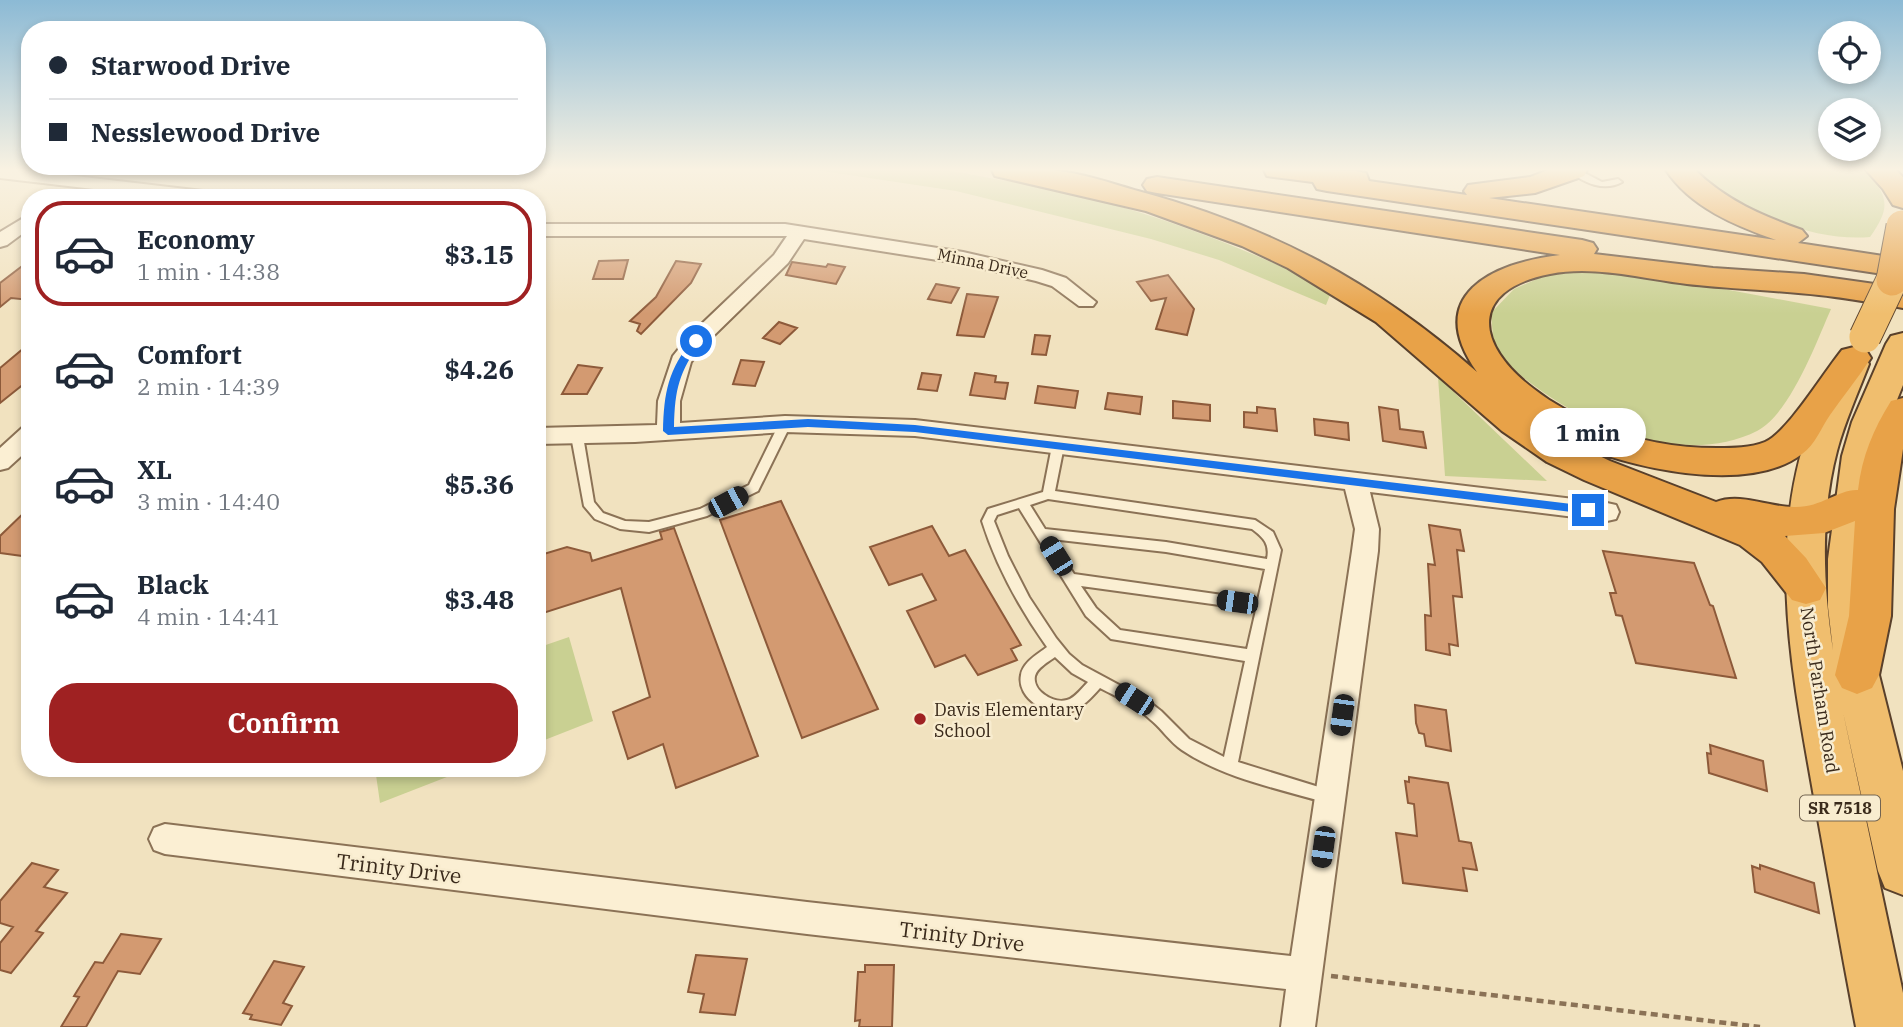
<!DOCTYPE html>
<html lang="en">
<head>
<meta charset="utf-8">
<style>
  body { margin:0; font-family:"IBM Plex Serif",serif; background:#f2f2f3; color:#1f2937; height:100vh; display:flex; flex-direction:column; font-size:26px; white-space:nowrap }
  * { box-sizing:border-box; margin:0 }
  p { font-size:23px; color:#747a83 }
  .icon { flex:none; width:38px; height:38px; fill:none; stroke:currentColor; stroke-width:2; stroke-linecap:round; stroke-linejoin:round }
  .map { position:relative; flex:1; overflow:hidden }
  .sheet { position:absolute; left:21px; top:189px; width:525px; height:588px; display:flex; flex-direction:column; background:#fff; border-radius:28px; box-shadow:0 4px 10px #0003 }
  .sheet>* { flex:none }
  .hud { position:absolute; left:21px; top:21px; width:525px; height:154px; border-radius:28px; box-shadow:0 4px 10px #0003; display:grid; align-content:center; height:154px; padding:0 28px; background:#fff }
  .fabs { position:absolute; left:1818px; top:21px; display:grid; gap:14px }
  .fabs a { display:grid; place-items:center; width:63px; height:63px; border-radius:50%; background:#fff; box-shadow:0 4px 10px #0003; font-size:35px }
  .end { position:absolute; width:32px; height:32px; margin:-16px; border:9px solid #1a73e8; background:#fff; box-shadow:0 0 0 4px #fff }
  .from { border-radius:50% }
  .bubble { position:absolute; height:49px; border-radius:24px; background:#fff; box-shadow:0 4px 10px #0003; font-size:23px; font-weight:800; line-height:49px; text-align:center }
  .car { position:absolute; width:21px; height:42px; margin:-21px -10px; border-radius:9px; box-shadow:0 0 5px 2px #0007; background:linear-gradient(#222 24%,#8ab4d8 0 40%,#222 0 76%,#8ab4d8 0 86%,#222 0) }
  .hud b { display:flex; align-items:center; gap:24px; height:66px; font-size:26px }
  .hud b+b { border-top:2px solid #e0e1e3 }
  .hud i { width:18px; height:18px; background:#1f2937 }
  ul { padding:12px 0 0; list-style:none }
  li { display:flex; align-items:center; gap:21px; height:105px; margin:0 14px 10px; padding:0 14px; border:4px solid transparent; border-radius:28px }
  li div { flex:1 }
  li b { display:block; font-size:26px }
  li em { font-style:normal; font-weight:800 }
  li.active { border-color:#9f2122 }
  li>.icon { width:63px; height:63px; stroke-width:1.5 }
  .button { display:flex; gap:14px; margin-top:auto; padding:14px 28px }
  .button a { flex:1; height:80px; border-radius:28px; background:#9f2122; color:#fff; font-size:28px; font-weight:800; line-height:80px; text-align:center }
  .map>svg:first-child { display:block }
  .green { fill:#c9d092 }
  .building { fill:#d39a71; stroke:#8d5a3a; stroke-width:2 }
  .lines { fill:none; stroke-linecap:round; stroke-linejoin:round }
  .service-casing { stroke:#8b7256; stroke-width:4 }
  .minor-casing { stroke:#8b7256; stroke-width:4 }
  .trunk-casing { stroke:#59402b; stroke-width:4 }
  .motorway-casing { stroke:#59402b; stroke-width:4 }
  .path { stroke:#8b7256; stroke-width:4.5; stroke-dasharray:7 4.5; stroke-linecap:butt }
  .service { fill:#fbefd3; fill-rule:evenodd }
  .minor { fill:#fbefd3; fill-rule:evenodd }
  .trunk { fill:#f0be6e; fill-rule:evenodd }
  .motorway { fill:#e8a248; fill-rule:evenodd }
  .trunk-bridge-casing { stroke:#59402b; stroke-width:33; stroke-linecap:butt }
  .motorway-bridge-casing { stroke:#59402b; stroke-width:33; stroke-linecap:butt }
  .trunk-bridge { stroke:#f0be6e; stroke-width:31 }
  .motorway-bridge { stroke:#e8a248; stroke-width:31 }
  .route { fill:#1a73e8 }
  .poi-dot { fill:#9f2122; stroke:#f8eccf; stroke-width:2.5 }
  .labels { text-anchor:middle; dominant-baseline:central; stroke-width:5; stroke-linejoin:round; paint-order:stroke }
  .far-street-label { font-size:16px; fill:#3a2a1b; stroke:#f8eccf }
  .shield { fill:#f8eccf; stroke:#736451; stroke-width:2 }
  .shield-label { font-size:16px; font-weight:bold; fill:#3a2a1b }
  .street-label { font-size:18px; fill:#3a2a1b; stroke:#f8eccf }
  .poi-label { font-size:18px; fill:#3a2a1b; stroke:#f8eccf; text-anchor:start }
  .near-street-label { font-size:21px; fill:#3a2a1b; stroke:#f8eccf }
</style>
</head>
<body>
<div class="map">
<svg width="1903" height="1027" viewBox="0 0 1903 1027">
  <rect width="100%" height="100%" fill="#f1e2bf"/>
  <!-- green -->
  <path class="green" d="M816 170C857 170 898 169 938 170 959 171 981 177 1001 180 1118 198 1226 239 1332 290L1326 305 1219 260 1151 239 956 191Z
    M1692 170H1865C1889 197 1891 207 1870 237 1808 242 1740 209 1692 170Z
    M1592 271 1654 276 1831 309C1816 343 1790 414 1757 431 1688 466 1593 430 1536 387 1520 376 1501 359 1494 340 1492 332 1492 322 1491 313L1514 289 1546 275Z
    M1438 377 1547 481 1445 476Z
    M569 637 593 721 537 743V648Z
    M375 768H470L380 803Z"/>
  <!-- building -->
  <path class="building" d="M30 260V300L11 298 0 307V283Z
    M628 260 623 279H593L599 261Z
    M676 261 701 264 691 283 641 334 637 331 640 324 630 321 656 297Z
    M792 262 826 267 828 264 845 267 836 284 786 275Z
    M1168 275 1194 309 1187 335 1156 329 1166 298 1151 301 1137 282Z
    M936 284 959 288 951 303 928 299Z
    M967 294 998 297 984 337 957 335Z
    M779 322 797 328 780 344 763 338Z
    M1035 335 1050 336 1046 355 1032 354Z
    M30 343V379L0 403V368Z
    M741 360 764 362 755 386 733 384Z
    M578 365 602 368 587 394H562Z
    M922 373 941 375 937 391 918 389Z
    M975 373 996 376 995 382 1008 383 1005 399 970 395Z
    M1038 386 1078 391 1075 408 1035 403Z
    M1108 393 1142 397 1140 414 1105 409Z
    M1173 401 1210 405V421L1173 418Z
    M1257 407 1275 409 1277 431 1244 427V412L1257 413Z
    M1379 407 1398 410 1400 429 1423 432 1426 448 1383 441Z
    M1314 419 1348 423 1349 440 1315 435Z
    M781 501 878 709 802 738 720 520Z
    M30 507V557L0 553V536Z
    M1429 525 1460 530 1464 551 1457 550 1462 597 1453 596 1458 646 1449 644 1450 655 1426 650 1425 615 1431 616 1428 564 1435 565Z
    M932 526 949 556 965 550 1021 645 1011 649 1017 660 978 675 965 655 935 667 907 611 936 600 922 574 889 585 870 547Z
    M674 528 758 756 676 788 663 744 628 759 613 712 650 697 621 588 537 615V556L567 547 590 553 592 561 662 539 660 532Z
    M1603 551 1694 563 1710 605 1713 606 1736 678 1636 663 1622 616 1616 615 1610 593H1616Z
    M1415 705 1446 710 1451 751 1426 746 1424 734 1419 733 1416 723Z
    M1710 745 1763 761 1767 791 1709 773 1707 753 1711 754Z
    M1409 777 1448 783 1459 841 1471 843 1477 870 1463 868 1467 891 1403 883 1396 833 1417 836 1414 804 1408 803 1405 781 1409 782Z
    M32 863 58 870 44 887 67 893 36 931 43 933 11 973 0 970V943L13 927 0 923V901Z
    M1760 865 1814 883 1819 913 1755 892 1752 866 1760 869Z
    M121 934 161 939 140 974 118 971 86 1027H61L79 997 74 996 95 962 103 963Z
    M696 955 747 959 735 1015 700 1012 704 994 688 992Z
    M274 961 304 967 283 1003 292 1006 281 1025 250 1019 252 1015 243 1013Z
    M865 965H894L892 1027H859L860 1020 855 1021 858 972H865Z"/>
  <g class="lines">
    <defs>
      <path id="service" d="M1579 170 1602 182 1618 179 1622 182C1604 192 1584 183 1569 171Z
        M785 420 791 424 758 491 707 516 649 532 620 529 595 519 584 506 571 436 573 433 577 432 583 436 594 502 603 513 625 521 649 522 700 509 749 485 779 424Z
        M1058 442 1064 446 1055 491 1255 520 1273 532 1281 550 1238 762 1335 792 1338 797 1335 802 1330 804C1281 789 1225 779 1182 750 1170 742 1162 729 1151 720 1136 706 1118 697 1100 688 1091 698 1083 707 1070 712 1050 718 1016 699 1021 675 1023 662 1038 654 1047 647 1020 609 996 566 982 521L988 509 1043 492 1052 446ZM1048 499 1252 529C1264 538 1270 544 1267 559L1166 542 1045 529 1030 505ZM1019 508 1086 616 1111 639 1245 661 1224 757 1189 739 1161 711 1147 700 1082 665 1069 654 1056 638 1029 597 1008 556 994 521 997 515ZM1051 539 1166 552 1265 569 1258 600 1074 574ZM1081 586 1256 610 1247 649 1120 630 1096 608ZM1055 657 1072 673 1088 682C1082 688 1075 698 1067 700 1054 704 1032 691 1035 676 1037 668 1048 662 1055 657Z"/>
      <path id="minor" d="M0 170H24L220 193 229 198H170L0 178Z
        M30 214V228L7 245 0 247V232Z
        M537 224H785L963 252 1042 270 1066 278 1096 302 1093 306H1079L1052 286 1036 281 963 264 804 239 788 263 703 346 691 362 680 401V423L785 416 915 420 1607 503 1616 505 1619 512 1616 519 1607 521 1370 492 1379 529 1378 551 1315 1027H1281L1286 989 807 934 165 854 154 850 149 839 154 828 165 824 807 902 1291 956 1352 551 1355 529 1345 489 915 436 785 432 635 442 537 444V428L657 425 658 401 673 356 689 336 774 255 787 236H537Z
        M30 426V448L8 468 0 470V448L22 428Z"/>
      <path id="trunk" d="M1903 333V385L1888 422 1878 456 1868 559 1870 607 1879 675 1903 771V895L1885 888 1878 871 1843 712 1903 993V1027H1856C1841 950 1828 873 1814 797 1791 667 1764 536 1816 409 1823 391 1830 372 1840 356L1852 353 1864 356 1869 364C1858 393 1845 421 1837 451 1820 515 1823 584 1833 650L1828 607V559L1842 456 1852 422 1886 344 1891 336Z"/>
      <path id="motorway" d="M992 170C1011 170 1031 169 1050 170 1079 172 1110 183 1138 191 1271 227 1373 281 1477 372 1423 296 1491 263 1560 255L1157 193 1147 191 1143 185 1147 179 1157 177 1582 240 1593 243 1597 249 1594 254 1713 268 1804 274 1903 288V308C1875 303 1847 298 1819 295 1775 290 1731 289 1687 284 1643 279 1595 265 1550 274 1468 290 1475 345 1534 389 1553 404 1576 416 1599 425 1636 441 1677 448 1717 448 1733 448 1750 448 1765 442 1787 433 1824 372 1842 350L1854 347 1866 350 1871 358C1858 378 1843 396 1830 415 1821 428 1815 445 1802 454 1747 496 1625 467 1568 441L1610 461 1716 502C1741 492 1770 508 1796 507 1822 507 1839 489 1858 490 1862 456 1873 430 1891 401L1903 398V449L1894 509 1891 616 1879 675 1872 688 1857 694 1842 688 1835 675 1849 616 1855 521 1824 533 1785 536 1806 558 1826 588 1820 600 1806 604 1792 600 1762 562 1740 545 1584 480 1547 462 1502 431 1376 322 1288 268 1242 246 1146 211 995 176Z
        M1264 170 1356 171 1366 173 1369 181 1467 195 1464 191 1468 185 1530 177 1548 170H1587L1584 176 1535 193 1489 198 1776 240C1736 226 1690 207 1666 170H1695C1725 200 1763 216 1802 230L1807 236 1798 243 1903 259V277L1327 191 1317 189 1313 182 1267 176Z
        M1866 170H1896L1903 177V208L1893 205 1883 189Z"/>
    </defs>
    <!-- service casing -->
    <use href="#service" class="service-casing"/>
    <!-- minor casing -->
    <use href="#minor" class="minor-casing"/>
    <!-- trunk casing -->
    <use href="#trunk" class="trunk-casing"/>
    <!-- motorway casing -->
    <use href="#motorway" class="motorway-casing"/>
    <!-- path -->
    <path class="path" d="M1331 976 1760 1027"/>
    <!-- service -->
    <use href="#service" class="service"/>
    <!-- minor -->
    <use href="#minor" class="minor"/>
    <!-- trunk -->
    <use href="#trunk" class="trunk"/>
    <!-- motorway -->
    <use href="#motorway" class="motorway"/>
    <defs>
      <path id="trunk-bridge" d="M1865 337 1892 280"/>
      <path id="motorway-bridge" d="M1892 280 1902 226"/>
    </defs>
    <!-- trunk-bridge casing -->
    <use href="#trunk-bridge" class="trunk-bridge-casing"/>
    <!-- motorway-bridge casing -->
    <use href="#motorway-bridge" class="motorway-bridge-casing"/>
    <!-- trunk-bridge -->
    <use href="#trunk-bridge" class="trunk-bridge"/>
    <!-- motorway-bridge -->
    <use href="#motorway-bridge" class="motorway-bridge"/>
  </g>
  <!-- sky -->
  <linearGradient id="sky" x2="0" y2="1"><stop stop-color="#8cbad5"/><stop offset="0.54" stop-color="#f9f2e2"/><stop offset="1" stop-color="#f9f2e2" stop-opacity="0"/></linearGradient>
  <rect width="1903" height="314" fill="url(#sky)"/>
  <!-- route -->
  <path class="route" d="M693 339 701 341C679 373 675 388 674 427L808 419 915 425 1588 506 1594 510 1588 514 915 432 808 427 668 435 663 431C664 392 668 370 693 339Z"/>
  <!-- markers -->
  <circle class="poi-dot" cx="920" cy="719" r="7"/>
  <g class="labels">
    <!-- far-street labels -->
    <g class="far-street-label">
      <text transform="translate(983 263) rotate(12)">Minna Drive</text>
    </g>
    <!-- shield labels -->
    <rect class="shield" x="1800" y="795.5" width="80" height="25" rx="5"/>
    <g class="shield-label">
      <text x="1840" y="808">SR 7518</text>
    </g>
    <!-- street labels -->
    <g class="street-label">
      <text transform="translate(1820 690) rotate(81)">North Parham Road</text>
    </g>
    <!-- poi labels -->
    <g class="poi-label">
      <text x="934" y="709">Davis Elementary<tspan x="934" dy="21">School</tspan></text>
    </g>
    <!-- near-street labels -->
    <g class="near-street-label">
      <text transform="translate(399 868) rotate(7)">Trinity Drive</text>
      <text transform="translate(962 936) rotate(7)">Trinity Drive</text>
    </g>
  </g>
</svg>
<div class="fabs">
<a><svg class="icon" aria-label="locate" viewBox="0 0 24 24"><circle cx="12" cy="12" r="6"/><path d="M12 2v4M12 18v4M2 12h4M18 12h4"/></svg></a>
<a><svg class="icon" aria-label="layers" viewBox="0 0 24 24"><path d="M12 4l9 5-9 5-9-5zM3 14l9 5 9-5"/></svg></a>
</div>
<i class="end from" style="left:696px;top:341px"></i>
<i class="end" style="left:1588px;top:510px"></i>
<div class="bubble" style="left:1530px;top:408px;width:116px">1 min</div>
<i class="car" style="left:728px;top:502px;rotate:62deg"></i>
<i class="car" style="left:1056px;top:556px;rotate:328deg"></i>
<i class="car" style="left:1237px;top:602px;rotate:278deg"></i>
<i class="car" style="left:1134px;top:699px;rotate:303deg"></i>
<i class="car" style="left:1342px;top:715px;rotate:188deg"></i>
<i class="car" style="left:1323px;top:847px;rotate:188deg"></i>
<div class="hud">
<b><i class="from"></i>Starwood Drive</b>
<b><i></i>Nesslewood Drive</b>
</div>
<section class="sheet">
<ul>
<li class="active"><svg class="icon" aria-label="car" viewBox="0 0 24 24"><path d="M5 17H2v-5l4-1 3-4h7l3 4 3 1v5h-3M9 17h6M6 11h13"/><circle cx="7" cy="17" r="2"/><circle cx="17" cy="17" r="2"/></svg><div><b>Economy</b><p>1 min · 14:38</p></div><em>$3.15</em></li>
<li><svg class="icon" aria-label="car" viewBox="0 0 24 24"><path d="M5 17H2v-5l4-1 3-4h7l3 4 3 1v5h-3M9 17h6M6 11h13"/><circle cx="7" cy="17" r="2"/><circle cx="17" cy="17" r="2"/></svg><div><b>Comfort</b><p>2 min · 14:39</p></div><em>$4.26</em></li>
<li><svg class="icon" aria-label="car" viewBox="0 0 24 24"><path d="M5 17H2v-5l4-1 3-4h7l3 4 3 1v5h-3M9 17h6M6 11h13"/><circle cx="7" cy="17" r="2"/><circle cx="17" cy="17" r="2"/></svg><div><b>XL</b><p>3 min · 14:40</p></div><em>$5.36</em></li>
<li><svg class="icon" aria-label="car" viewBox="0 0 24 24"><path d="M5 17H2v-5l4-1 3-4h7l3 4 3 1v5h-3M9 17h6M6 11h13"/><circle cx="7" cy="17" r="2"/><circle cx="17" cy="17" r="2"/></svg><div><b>Black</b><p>4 min · 14:41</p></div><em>$3.48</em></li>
</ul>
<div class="button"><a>Confirm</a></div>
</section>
</div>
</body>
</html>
